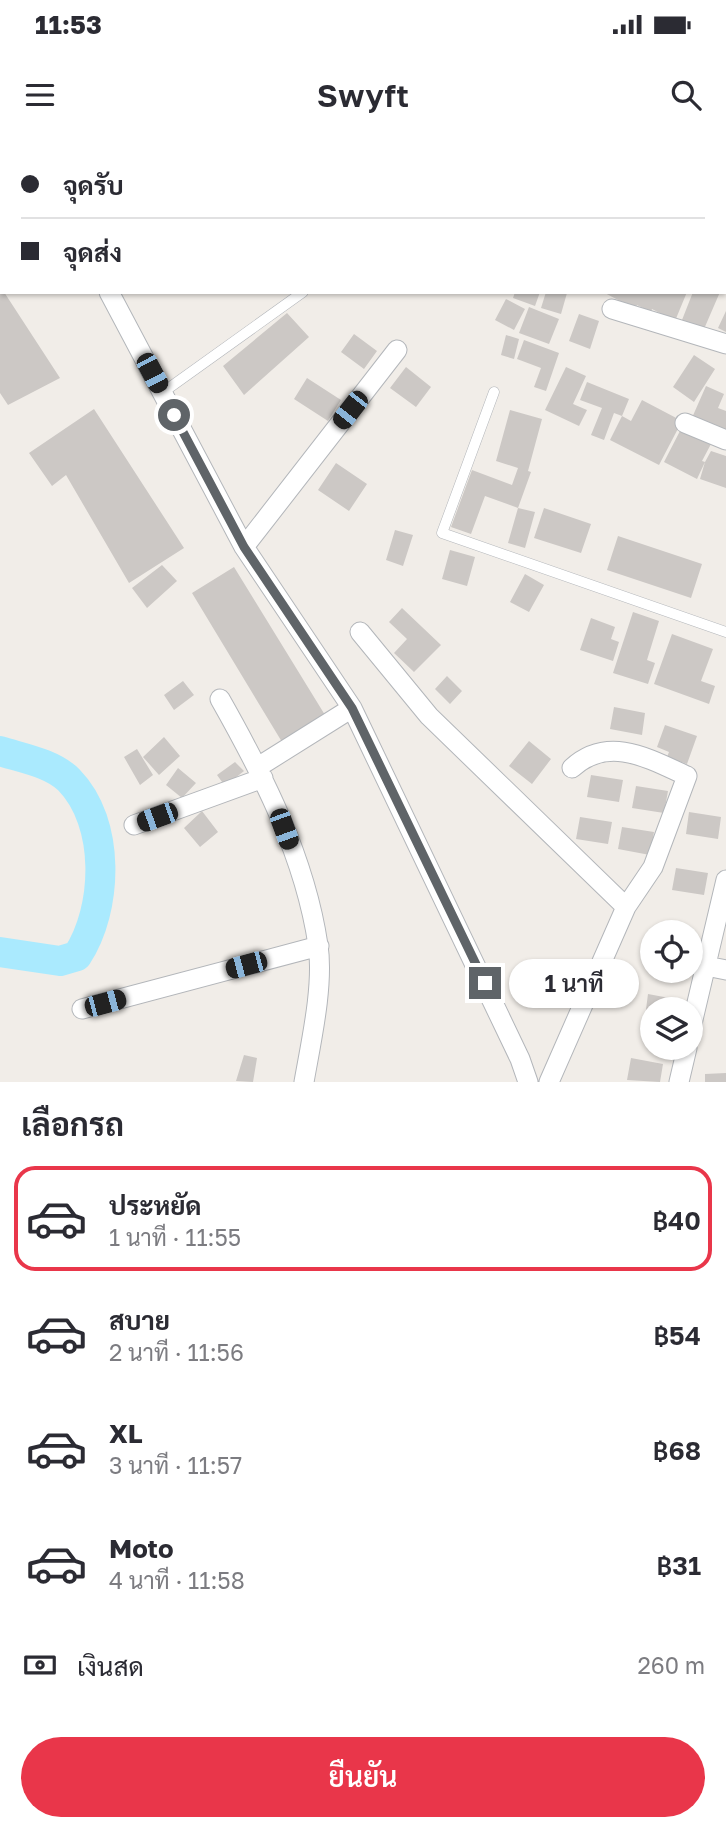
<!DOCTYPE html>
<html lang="th">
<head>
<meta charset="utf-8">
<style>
  body { margin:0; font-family:"Golos Text",Sarabun,sans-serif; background:#f2f2f3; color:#2b2b33; height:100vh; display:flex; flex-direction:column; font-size:26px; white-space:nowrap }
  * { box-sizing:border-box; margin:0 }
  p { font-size:23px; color:#7c7c81 }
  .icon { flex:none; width:38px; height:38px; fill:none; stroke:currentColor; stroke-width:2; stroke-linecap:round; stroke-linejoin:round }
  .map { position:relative; height:942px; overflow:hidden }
  .sheet { display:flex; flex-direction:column; background:#fff; flex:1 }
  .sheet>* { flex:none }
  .guide { position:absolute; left:0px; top:0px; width:726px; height:154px; box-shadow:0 2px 5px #0004; display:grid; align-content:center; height:154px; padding:0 21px; background:#fff }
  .controls { position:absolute; left:640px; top:780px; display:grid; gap:14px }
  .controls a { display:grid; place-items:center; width:63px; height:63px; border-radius:50%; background:#fff; box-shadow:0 2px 5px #0004; font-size:35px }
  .end { position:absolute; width:32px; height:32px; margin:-16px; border:9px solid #5f6468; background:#fff; box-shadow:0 0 0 4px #fff }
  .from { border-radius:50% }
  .bubble { position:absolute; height:49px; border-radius:24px; background:#fff; box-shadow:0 2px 5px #0004; font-size:23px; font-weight:600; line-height:49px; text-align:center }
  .car { position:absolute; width:21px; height:42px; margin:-21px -10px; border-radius:9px; box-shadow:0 0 5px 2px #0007; background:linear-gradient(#222 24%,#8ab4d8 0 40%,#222 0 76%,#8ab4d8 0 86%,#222 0) }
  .guide b { display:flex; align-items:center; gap:24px; height:66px; font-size:26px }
  .guide b+b { border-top:2px solid #e1e1e2 }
  .guide i { width:18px; height:18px; background:#2b2b33 }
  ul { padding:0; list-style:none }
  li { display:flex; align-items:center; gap:21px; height:105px; margin:0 14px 10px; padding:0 7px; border:4px solid transparent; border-radius:21px }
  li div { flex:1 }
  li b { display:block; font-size:26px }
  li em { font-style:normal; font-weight:600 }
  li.selected { border-color:#e9364a }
  li>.icon { width:63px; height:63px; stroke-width:1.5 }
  h2 { padding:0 21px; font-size:32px; line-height:84px }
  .pay { display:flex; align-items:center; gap:18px; height:77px; padding:0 21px; font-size:26px }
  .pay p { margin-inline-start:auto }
  .cta { display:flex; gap:14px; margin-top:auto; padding:14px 21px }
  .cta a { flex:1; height:80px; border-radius:42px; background:#e9364a; color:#fff; font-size:28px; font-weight:600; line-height:80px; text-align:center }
  .status { display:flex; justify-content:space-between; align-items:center; height:49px; padding:0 35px; background:#fff; direction:ltr }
  .status svg { height:19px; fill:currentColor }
  header { display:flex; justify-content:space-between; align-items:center; height:91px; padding:0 21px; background:#fff; font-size:32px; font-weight:600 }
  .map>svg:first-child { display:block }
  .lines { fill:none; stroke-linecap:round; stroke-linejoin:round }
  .river { stroke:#aaeafe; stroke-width:30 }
  .building { fill:#ccc8c5 }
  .service-casing { stroke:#b3b6ba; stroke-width:11 }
  .minor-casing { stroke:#b3b6ba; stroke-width:21 }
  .service { stroke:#fff; stroke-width:10 }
  .minor { stroke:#fff; stroke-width:19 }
  .route { stroke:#5f6468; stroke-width:9 }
</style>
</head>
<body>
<div class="status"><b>11:53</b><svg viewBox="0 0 49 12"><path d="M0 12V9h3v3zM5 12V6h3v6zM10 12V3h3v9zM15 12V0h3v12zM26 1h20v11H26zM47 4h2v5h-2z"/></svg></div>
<header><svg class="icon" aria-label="menu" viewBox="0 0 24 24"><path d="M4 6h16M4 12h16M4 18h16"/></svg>Swyft<svg class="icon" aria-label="search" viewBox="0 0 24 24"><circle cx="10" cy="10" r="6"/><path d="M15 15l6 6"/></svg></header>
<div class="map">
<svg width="726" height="942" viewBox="0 0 726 942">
  <rect width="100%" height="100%" fill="#f1ede8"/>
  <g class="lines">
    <!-- river -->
    <path class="river" d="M0 611C22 618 52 623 69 640 111 683 108 769 77 816L60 821 0 812"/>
  </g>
  <!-- building -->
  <path class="building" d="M0 152H4L60 238 8 265 0 253Z
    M515 152H540L535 166 513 158Z
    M546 152 567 153 561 174 541 168Z
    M603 152H687L675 181 652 169 651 172 637 165 635 169Z
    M693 152H720L704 189 682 180Z
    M506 159 525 169 514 190 495 180Z
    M529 167 559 179 549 204 519 193Z
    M726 171V192L718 188Z
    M287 173 309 197 244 255 223 226Z
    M579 174 599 181 590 209 569 201Z
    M354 194 377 211 364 229 341 212Z
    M506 195 519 199 514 219 501 215Z
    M524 200 559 213 546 251 534 247 541 228 517 219Z
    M694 215 715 229 694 262 673 247Z
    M406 227 431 247 416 267 390 248Z
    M566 227 586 236 573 264 587 270 579 286 545 270Z
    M307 238 341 260 328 281 294 259Z
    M587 242 629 259 622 276 614 273 604 300 591 295 602 268 580 260Z
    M706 246 724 254 718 268 726 271V296L691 280Z
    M642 260 682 281 659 325 610 300 622 276 631 281Z
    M94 269 184 408 129 443 66 335 52 346 29 313Z
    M510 270 542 279 528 331 531 332 518 368 485 356 471 394 451 387 472 330 512 345 518 328 496 321Z
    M681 289 711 304 702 321 705 322 711 311 726 316V348L700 339 705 322 697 339 664 322Z
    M336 323 367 344 349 371 318 350Z
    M518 368 535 372 525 408 508 403Z
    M544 368 591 384 581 413 534 398Z
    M395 390 413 395 403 426 386 420Z
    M618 396 702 424 691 458 607 430Z
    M450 410 475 417 467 446 442 439Z
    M162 425 177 441 147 468 132 448Z
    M234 427 325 575 282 602 192 453Z
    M525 434 544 445 529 472 510 462Z
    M402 468 441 505 414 532 394 513 407 499 389 482Z
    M633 472 659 481 647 520 655 523 648 544 613 533Z
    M591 478 615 487 611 499 619 502 613 521 580 510Z
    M672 494 713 509 701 541 715 546 709 564 654 544Z
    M447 536 462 551 450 564 435 549Z
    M183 541 194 555 174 570 164 555Z
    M614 567 645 573 642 595 610 589Z
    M665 585 697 596 687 624 667 617 669 612 657 607Z
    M164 597 180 616 159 635 143 617Z
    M529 601 551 619 532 644 509 626Z
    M137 609 153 635 140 645 124 617Z
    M235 622 244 631 225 646 217 635Z
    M178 628 196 643 182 658 166 645Z
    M591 635 623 640 619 662 587 657Z
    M636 646 668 651 664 673 632 668Z
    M202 671 218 692 200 707 184 688Z
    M689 672 721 677 718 699 686 694Z
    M580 677 612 682 608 704 576 699Z
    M622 687 654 692 650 715 618 709Z
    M676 728 708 733 704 755 672 750Z
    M648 854 680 860 679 870H653V878L645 877Z
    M244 915 257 918 253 942 236 941Z
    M631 918 663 924 660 942 627 940Z
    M726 933V942H705V934Z"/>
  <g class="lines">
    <defs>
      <path id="service" d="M59 0 60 2
        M494 252 442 393 726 492
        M162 253 303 152"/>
      <path id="minor" d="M34 0V2
        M558 0 561 2
        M219 2 221 0
        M335 2 336 0
        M502 2 503 0
        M724 101 726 102
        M109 152 244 407 352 568 520 919 528 942
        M612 169 726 204
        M685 283 726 300
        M244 407 397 210
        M360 492 429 576 626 767 549 942
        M220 559C263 635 305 717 318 805 324 845 311 902 304 942
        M258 627 352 568
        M572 628C608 595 648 618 687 636L653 727 626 767
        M134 685 263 638
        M706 826 726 830
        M82 869 319 806
        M691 888 726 740
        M679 942 687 908"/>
    </defs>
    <!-- service casing -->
    <use href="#service" class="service-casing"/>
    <!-- minor casing -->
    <use href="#minor" class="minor-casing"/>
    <!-- service -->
    <use href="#service" class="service"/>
    <!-- minor -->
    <use href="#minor" class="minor"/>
  </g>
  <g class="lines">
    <!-- route -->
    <path class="route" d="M174 275 244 407 352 568 485 843"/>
  </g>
</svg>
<div class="controls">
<a><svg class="icon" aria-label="locate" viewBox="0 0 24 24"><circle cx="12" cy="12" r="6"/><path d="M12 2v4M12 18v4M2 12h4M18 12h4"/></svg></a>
<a><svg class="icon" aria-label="layers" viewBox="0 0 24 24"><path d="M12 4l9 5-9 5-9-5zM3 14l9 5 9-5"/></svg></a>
</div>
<i class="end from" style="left:174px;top:275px"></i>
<i class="end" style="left:485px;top:843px"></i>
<div class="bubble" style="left:509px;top:819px;width:130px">1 นาที</div>
<i class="car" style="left:152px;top:233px;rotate:152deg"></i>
<i class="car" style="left:350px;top:270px;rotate:218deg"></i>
<i class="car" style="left:157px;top:677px;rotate:250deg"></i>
<i class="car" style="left:284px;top:689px;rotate:160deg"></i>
<i class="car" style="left:246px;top:825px;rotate:255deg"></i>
<i class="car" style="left:105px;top:863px;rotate:75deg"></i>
<div class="guide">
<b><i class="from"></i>จุดรับ</b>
<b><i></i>จุดส่ง</b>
</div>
</div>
<section class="sheet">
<h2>เลือกรถ</h2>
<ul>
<li class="selected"><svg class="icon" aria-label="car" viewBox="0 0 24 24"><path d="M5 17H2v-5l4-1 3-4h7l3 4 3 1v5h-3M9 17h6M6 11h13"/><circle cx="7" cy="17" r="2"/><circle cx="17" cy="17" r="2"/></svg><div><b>ประหยัด</b><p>1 นาที · 11:55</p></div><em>฿40</em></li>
<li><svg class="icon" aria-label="car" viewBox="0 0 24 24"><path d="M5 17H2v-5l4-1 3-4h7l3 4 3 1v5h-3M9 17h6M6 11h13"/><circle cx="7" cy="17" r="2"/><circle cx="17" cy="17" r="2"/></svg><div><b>สบาย</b><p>2 นาที · 11:56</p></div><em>฿54</em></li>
<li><svg class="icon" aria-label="car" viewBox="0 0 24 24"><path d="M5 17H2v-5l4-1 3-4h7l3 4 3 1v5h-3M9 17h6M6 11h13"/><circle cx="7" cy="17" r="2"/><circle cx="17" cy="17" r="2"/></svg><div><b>XL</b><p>3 นาที · 11:57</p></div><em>฿68</em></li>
<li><svg class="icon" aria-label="car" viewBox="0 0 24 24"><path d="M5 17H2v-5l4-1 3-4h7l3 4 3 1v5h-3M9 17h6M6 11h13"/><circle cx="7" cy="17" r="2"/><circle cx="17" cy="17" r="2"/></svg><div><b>Moto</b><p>4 นาที · 11:58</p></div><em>฿31</em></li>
</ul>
<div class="pay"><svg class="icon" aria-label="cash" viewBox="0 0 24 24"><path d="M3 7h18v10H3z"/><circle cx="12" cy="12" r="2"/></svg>เงินสด<p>260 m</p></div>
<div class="cta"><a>ยืนยัน</a></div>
</section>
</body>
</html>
